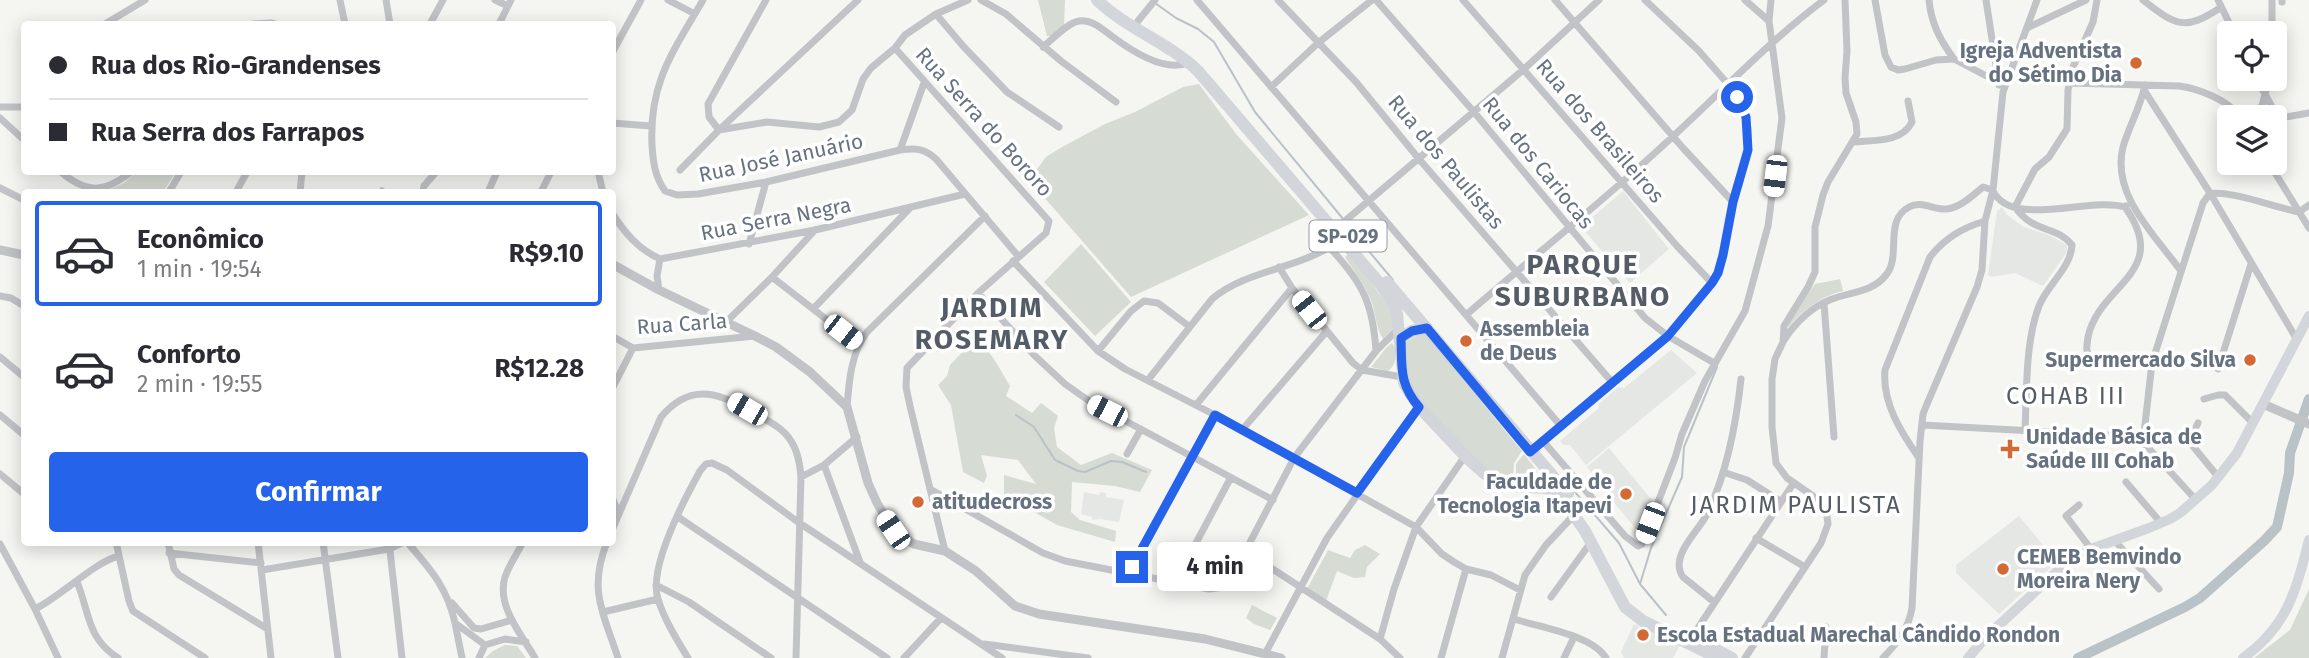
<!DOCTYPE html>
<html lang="pt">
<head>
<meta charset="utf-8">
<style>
  body { margin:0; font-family:"Fira Sans",sans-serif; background:#f7f7f7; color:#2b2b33; height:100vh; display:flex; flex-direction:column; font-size:26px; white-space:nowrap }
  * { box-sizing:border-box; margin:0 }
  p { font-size:23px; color:#7c7c81 }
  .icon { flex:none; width:38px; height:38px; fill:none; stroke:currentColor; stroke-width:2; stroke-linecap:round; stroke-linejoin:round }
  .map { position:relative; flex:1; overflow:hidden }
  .details { position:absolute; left:21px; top:189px; width:595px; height:357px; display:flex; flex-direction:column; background:#fff; border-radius:7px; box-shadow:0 4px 18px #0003 }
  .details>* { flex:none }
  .top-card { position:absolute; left:21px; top:21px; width:595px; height:154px; border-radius:7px; box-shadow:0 4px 18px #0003; display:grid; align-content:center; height:154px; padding:0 28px; background:#fff }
  .controls { position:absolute; left:2217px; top:21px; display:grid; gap:14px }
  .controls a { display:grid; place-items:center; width:70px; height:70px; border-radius:7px; background:#fff; box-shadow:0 4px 18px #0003; font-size:35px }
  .end { position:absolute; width:32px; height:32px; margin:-16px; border:9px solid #2563eb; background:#fff; box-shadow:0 0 0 4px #fff }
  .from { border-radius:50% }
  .bubble { position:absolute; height:49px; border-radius:7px; background:#fff; box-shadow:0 4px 18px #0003; font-size:23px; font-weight:700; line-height:49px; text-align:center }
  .car { position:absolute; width:21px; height:42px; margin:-21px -10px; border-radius:9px; box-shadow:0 0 5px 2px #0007; background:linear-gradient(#fff 24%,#345 0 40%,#fff 0 76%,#345 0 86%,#fff 0) }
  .top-card b { display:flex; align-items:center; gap:24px; height:66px; font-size:26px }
  .top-card b+b { border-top:2px solid #e1e1e2 }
  .top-card i { width:18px; height:18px; background:#2b2b33 }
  ul { padding:12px 0 0; list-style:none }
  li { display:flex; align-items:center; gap:21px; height:105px; margin:0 14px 10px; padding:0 14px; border:4px solid transparent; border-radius:7px }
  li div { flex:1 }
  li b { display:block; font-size:26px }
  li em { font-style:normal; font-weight:700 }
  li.selected { border-color:#2563eb }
  li>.icon { width:63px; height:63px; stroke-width:1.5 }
  .action { display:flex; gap:14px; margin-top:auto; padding:14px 28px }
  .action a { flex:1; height:80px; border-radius:7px; background:#2563eb; color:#fff; font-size:28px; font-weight:700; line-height:80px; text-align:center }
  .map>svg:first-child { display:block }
  .built { fill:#e5e7e5 }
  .green { fill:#d6dbd3 }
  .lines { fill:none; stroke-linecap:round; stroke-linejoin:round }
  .stream { stroke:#b9c2c6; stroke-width:2 }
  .river { stroke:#b9c2c6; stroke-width:10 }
  .minor { stroke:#c1c3c7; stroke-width:7 }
  .tertiary { stroke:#c1c3c7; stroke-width:9 }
  .secondary { stroke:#d2d5da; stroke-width:10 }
  .trunk { stroke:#d2d5da; stroke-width:12 }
  .route { stroke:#2563eb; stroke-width:9 }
  .poi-dot { fill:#d46a33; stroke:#fff; stroke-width:2.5 }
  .labels { text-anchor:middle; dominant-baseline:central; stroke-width:7; stroke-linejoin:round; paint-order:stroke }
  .shield { fill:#fff; stroke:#959ca6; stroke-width:2 }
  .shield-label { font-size:19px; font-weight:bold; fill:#677280 }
  .poi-label { font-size:21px; font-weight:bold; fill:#677280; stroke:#fff; text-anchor:start }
  .street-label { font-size:21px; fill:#677280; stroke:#fff }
  .quarter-label { font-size:24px; letter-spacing:2px; fill:#545c66; stroke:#fff }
  .district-label { font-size:28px; font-weight:bold; letter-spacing:2px; fill:#545c66; stroke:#fff }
</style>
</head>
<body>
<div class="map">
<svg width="2309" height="658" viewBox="0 0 2309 658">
  <rect width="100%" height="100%" fill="#f5f5f2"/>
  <!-- built -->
  <path class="built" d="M1623 191 1669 249 1630 283 1581 227Z
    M2002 207 2007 215 2024 227 2049 235 2067 245V252L2043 286 2015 273 1991 277 1988 275 1997 211Z
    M1671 350 1697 373 1586 465 1570 445H1564L1560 441 1599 408 1598 405 1618 387 1624 388Z
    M1609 448 1655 504 1641 535 1596 481 1597 479 1587 467Z
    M1084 492 1099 495 1100 492 1106 493V497L1124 500 1119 522 1100 519 1092 520V517L1081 514Z
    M2019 516 2057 562 1999 614 1956 573V565Z
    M1634 624 1680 645 1673 658H1624L1621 652Z"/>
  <!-- green -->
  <path class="green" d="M1038 0H1065L1064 27 1054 36H1047Z
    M1199 84 1236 134 1309 215 1131 297 1029 180 1046 157 1062 147 1105 124 1135 112 1183 87Z
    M137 172H176L163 192H103L124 183Z
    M1081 244 1131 302 1095 336 1044 282Z
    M1349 253 1390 308 1395 326 1383 339C1375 327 1376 309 1369 296 1363 282 1353 270 1345 257Z
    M1840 279 1843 291C1821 296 1801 311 1788 328L1789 319 1815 284Z
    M1420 334 1426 335 1522 451 1514 463 1513 481 1495 475 1452 437 1409 387 1404 343Z
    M977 337 994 359 1010 386 1006 396 1032 413 1041 403 1058 416 1054 428 1057 447 1081 465 1112 453 1152 470 1140 492 1115 486 1072 482 1071 512 1080 520 1116 531 1115 542 1057 525 1004 495V475L1036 484 1018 460 981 455 987 476 984 483 963 472 951 405 938 385 947 376 950 365Z
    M1392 343C1398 351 1397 365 1388 371L1371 367 1386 348Z
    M1524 454 1537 471 1535 479 1516 478V464Z
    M1365 545 1380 554 1367 567 1365 577 1354 578 1337 571 1326 601 1307 589 1328 550 1350 558 1355 550Z
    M2309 589V658H2254L2290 630Z
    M1252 605 1277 618 1270 630 1254 624 1246 618Z
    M505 645 517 646 526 658H485L493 651Z"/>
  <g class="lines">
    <!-- stream -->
    <path class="stream" d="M1155 3 1176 18 1198 29 1214 42 1255 112 1344 220
      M1347 225 1393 280
      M1016 415 1034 427 1055 460 1078 471 1085 472 1111 461 1122 462 1146 472
      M1562 477 1619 543 1640 584 1666 615
      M1640 584 1651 548 1682 477 1684 447 1717 367"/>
    <!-- river -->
    <path class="river" d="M2078 658 2185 607 2200 598 2264 541 2277 527 2289 473 2290 453 2309 399"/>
    <!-- minor -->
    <path class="minor" d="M340 0 345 24
      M386 0 390 24
      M495 0 508 6
      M668 0 695 14
      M703 0C673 52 649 82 652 145 653 162 655 177 665 191L677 195 698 194 766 182 900 150C915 148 924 148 936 159L1019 257
      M981 0 1006 14 1061 61 1116 102
      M1197 0 1560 425
      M1278 0 1356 82 1419 159 1612 382
      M1376 0 1474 112 1645 318 1668 336 1714 363
      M1463 0 1677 246 1712 283
      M1555 0 1683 148 1733 202
      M1745 0 1769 21
      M1875 0 1885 55 1891 67 1898 70 1905 69 1936 60 1954 59 1998 82
      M1929 0C1931 23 1940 40 1954 59
      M1986 0 1999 85
      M2143 0C2176 26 2185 31 2220 8
      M2218 0 2234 33
      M2282 2V0
      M936 14 963 46 1007 92 1059 127
      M1138 21 1155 0
      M105 24 145 0
      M253 24 271 23 275 24
      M430 24 443 0
      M499 24 511 0
      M2027 28 2086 0
      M2272 33V0
      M1043 47C1053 39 1067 23 1079 21 1093 19 1103 30 1113 37 1133 52 1164 72 1188 63
      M895 48 1049 221 1046 233 978 293 907 368 906 387 910 406 945 551
      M612 53 641 0
      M2257 79 2272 107 2283 118
      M2069 83 2179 86C2200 89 2228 100 2240 117
      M2145 85C2141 106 2129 126 2123 147 2111 195 2155 235 2181 271
      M1271 87 1318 43 1372 0
      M2144 90 2210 193 2296 338
      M0 107H24
      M2248 117 2262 106 2269 79
      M0 118 24 140
      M2275 119 2309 113
      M612 123 651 126
      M719 130 767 122 819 127 839 122 852 110 863 79 871 68 895 48 905 35 936 14 968 0
      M719 130 709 117 708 104 766 0
      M1853 142C1873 140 1902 143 1912 122L1908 101
      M900 150 924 83
      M2269 163 2309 228
      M680 170 719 130 858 0
      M61 172C87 194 104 193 131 172
      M598 172 603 192
      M0 188 24 200
      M382 191 383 192
      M1993 191C2012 229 2090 196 2125 207L2126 206
      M169 192 181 172
      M236 192 247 172
      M300 192 302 172
      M423 192 424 186 436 172
      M488 192 497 172
      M541 192 551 172
      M2210 193C2241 193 2269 206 2299 212L2309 205
      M612 213C625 233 638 249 660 259L815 230 965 194
      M1339 226 1523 70 1599 0
      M749 244 766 182
      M1330 248C1363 283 1373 304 1376 351
      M1013 261 1098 351 1125 369 1215 415 1416 527 1442 554 1454 562 1466 569 1491 575 1520 590
      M1279 267 1292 288 1353 363 1362 370 1402 377
      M772 277 858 344
      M659 290 657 276 660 259
      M978 293 1034 355 1065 384 1092 403 1273 500
      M0 296 11 298 24 306
      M1824 303 1834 437
      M813 309 909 209
      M1466 315C1529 260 1595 208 1657 151 1713 101 1764 45 1824 0
      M725 323 772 277 815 230
      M612 336 633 348 755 336
      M1784 340C1796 322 1811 307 1832 299 1851 292 1873 292 1886 275 1902 256 1883 221 1909 207 1921 200 1934 210 1946 209 1960 208 1973 195 1983 187L1993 190
      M1098 351 1131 311 1144 301 1158 303 1190 327
      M0 357 24 377
      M2090 357C2085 351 2087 345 2088 337 2099 284 2172 273 2125 207
      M2218 369 2251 264
      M1148 380 1212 299C1249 268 1304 269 1341 239
      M612 389 633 348
      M2204 399 2218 395H2225L2252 422
      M1196 405 1292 288
      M847 407C849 381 851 353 867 332L985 216
      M0 415 24 435
      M2198 423 2192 435V445L2219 478
      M1922 425 2125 436 2143 442 2196 500
      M1242 430 1326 332
      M2025 430C2027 391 2025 342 2039 306 2047 285 2071 268 2072 245 2055 224 2035 235 2015 207L2035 169 2049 157 2067 129 2068 90 2073 67 2093 22 2097 0
      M1543 441 1625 536 1638 546 1642 544 1675 458 1682 434 1705 381 1745 311 1768 226 1782 118 1769 21 1771 0
      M2143 442 2152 363 2203 203 2210 193
      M1531 452 1668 336 1712 283 1718 273 1723 255 1733 202 1748 150V129L1743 108 1734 91 1699 51 1645 0
      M1127 454 1141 429
      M1919 458C1901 432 1882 403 1885 370L1930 257C1945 238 1962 228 1985 221
      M824 465 860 562
      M1723 472 1747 480 1780 501
      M0 474 24 494
      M2126 482 2161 523
      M930 489 1043 553 1065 561 1209 589 1224 587 1234 573 1294 458 1376 351 1399 328
      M612 497 619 514
      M2079 505 2066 516 2091 549
      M678 517 887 658
      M612 530 661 417C692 380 722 394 757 415 770 422 783 428 791 441 798 451 800 464 801 477
      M1756 538 1805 567
      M2114 540 2159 589
      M116 542 129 601 133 611 205 658
      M168 542 174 569 179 575 266 628
      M258 542 271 658
      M323 542 338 658
      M389 542 402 658
      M407 542C431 570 447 587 455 623L485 645 505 639 526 642
      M523 542C517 554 509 565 505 577 496 606 522 635 535 658
      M607 542C588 590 603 612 618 658
      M0 544 35 609 58 658
      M1245 551 1380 639 1400 658
      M169 553 261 563
      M262 570 389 549 404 542
      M1128 574 1215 415
      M1178 577 1230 479
      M77 582C90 613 86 637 118 658
      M656 585 689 602 771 658
      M1551 597 1591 542
      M1714 602 1683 577C1669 557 1696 534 1706 516 1727 474 1736 425 1741 379
      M452 603 474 628 481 629 512 620
      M35 609C60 597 96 561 119 556
      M603 612 658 599
      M1514 619C1539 627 1593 635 1606 658
      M455 623 462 658
      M1692 637 1793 484
      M1380 639 1394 589 1416 527 1465 456
      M984 644 1088 658
      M1265 654 1327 538 1419 407
      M479 658 485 645
      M688 658C677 640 664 619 658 599 648 568 684 500 700 471L706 464 712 463 727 470 798 522 1002 658
      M796 658 801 477 824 465 857 437
      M904 658 941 618
      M1441 658 1466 569
      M1502 658 1525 575 1546 545 1574 515
      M1564 658 1574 637
      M1745 658 1821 543 1828 524 1826 509 1813 496 1787 478 1776 463 1772 427V379L1775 359 1783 342 1784 326 1808 287 1815 272V227L1823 195 1828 182 1857 134 1856 122 1846 93 1845 78 1847 51 1845 0
      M1824 658 1826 627
      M1883 658C1898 642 1908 630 1912 608L1920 441 1923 414 1927 404 1977 287 1982 270 1985 221 1993 190 2003 92 2037 0"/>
    <!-- tertiary -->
    <path class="tertiary" d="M0 250 24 255
      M612 264 659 290 755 336 776 347 810 372 847 407 868 483 877 503 893 530 914 544 945 551 976 571 1015 606 1039 614 1205 639 1281 658
      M2263 404 2309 424"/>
    <!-- secondary -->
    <path class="secondary" d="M1968 658 1986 637 2064 565 2091 549 2149 528 2170 519 2180 513 2212 485 2237 453 2309 316
      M2243 658C2288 626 2296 590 2309 540"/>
    <!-- trunk -->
    <path class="trunk" d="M1097 0C1127 29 1168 42 1198 71L1381 285 1394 304 1397 314 1404 383 1419 407 1465 456 1485 474 1513 486 1546 488 1560 495 1585 531 1625 607 1643 621 1718 658
      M1387 282 1568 494
      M1400 338 1412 331 1427 328
      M1711 647 1732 658"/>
  </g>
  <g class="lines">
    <!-- route -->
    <path class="route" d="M1132 567 1215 415 1357 493 1419 407C1399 384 1402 367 1401 338L1412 331 1427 328 1530 452 1668 336 1712 283 1718 273 1723 255 1733 202 1748 150 1746 117 1737 97"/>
  </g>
  <!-- markers -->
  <g class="poi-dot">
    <circle cx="2136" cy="63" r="7"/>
    <circle cx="1466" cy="341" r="7"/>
    <circle cx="2250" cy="360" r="7"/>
    <path d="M2006.5 438.5h7v7h7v7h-7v7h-7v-7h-7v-7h7z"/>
    <circle cx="1626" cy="494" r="7"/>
    <circle cx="918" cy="502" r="7"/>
    <circle cx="2003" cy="569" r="7"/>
    <circle cx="1643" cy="635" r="7"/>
  </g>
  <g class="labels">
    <!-- shield labels -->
    <rect class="shield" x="1309.5" y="220.5" width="77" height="31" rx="5"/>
    <g class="shield-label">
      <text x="1348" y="236">SP-029</text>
    </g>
    <!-- poi labels -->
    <g class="poi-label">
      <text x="2122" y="51" text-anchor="end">Igreja Adventista<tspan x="2122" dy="24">do Sétimo Dia</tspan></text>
      <text x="1480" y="329">Assembleia<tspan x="1480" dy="24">de Deus</tspan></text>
      <text x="2236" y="360" text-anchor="end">Supermercado Silva</text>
      <text x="2026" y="437">Unidade Básica de<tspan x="2026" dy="24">Saúde III Cohab</tspan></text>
      <text x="1612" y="482" text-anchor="end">Faculdade de<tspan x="1612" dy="24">Tecnologia Itapevi</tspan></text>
      <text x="932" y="502">atitudecross</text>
      <text x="2017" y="557">CEMEB Bemvindo<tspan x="2017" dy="24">Moreira Nery</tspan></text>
      <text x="1657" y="635">Escola Estadual Marechal Cândido Rondon</text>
    </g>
    <!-- street labels -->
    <g class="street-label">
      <text transform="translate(984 122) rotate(48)">Rua Serra do Bororo</text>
      <text transform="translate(1600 131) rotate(49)">Rua dos Brasileiros</text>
      <text transform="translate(781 158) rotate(-12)">Rua José Januário</text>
      <text transform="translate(1446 162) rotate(50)">Rua dos Paulistas</text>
      <text transform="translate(1538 163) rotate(51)">Rua dos Cariocas</text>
      <text transform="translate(776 219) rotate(-11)">Rua Serra Negra</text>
      <text transform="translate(682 324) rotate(-4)">Rua Carla</text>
    </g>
    <!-- quarter labels -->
    <g class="quarter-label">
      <text x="2066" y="396">COHAB III</text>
      <text x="1796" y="505">JARDIM PAULISTA</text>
    </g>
    <!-- district labels -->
    <g class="district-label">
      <text x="1583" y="264">PARQUE<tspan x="1583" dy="32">SUBURBANO</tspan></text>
      <text x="992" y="307">JARDIM<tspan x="992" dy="32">ROSEMARY</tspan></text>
    </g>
  </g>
</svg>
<div class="controls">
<a><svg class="icon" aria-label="locate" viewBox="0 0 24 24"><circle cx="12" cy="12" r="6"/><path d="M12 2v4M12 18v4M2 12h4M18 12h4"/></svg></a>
<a><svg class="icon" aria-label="layers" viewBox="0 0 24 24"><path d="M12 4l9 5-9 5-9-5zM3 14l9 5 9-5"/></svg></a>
</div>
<i class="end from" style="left:1737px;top:97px"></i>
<i class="end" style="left:1132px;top:567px"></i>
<div class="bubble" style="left:1157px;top:542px;width:116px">4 min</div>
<i class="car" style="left:1775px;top:176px;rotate:187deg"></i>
<i class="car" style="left:1309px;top:310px;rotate:322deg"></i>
<i class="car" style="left:843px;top:332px;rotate:128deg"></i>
<i class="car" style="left:747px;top:409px;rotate:300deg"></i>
<i class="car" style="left:1107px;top:411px;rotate:297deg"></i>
<i class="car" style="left:1650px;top:523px;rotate:201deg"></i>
<i class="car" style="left:893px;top:530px;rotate:326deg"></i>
<div class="top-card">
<b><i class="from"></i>Rua dos Rio-Grandenses</b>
<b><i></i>Rua Serra dos Farrapos</b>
</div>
<section class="details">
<ul>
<li class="selected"><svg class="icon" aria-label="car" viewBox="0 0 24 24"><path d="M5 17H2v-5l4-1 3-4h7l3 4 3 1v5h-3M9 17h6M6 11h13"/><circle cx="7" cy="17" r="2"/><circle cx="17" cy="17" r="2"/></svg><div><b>Econômico</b><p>1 min · 19:54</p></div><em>R$9.10</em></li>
<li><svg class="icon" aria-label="car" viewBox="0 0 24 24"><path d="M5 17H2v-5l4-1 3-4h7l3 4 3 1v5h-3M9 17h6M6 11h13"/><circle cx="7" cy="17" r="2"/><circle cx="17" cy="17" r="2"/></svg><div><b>Conforto</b><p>2 min · 19:55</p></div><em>R$12.28</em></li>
</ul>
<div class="action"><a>Confirmar</a></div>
</section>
</div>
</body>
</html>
